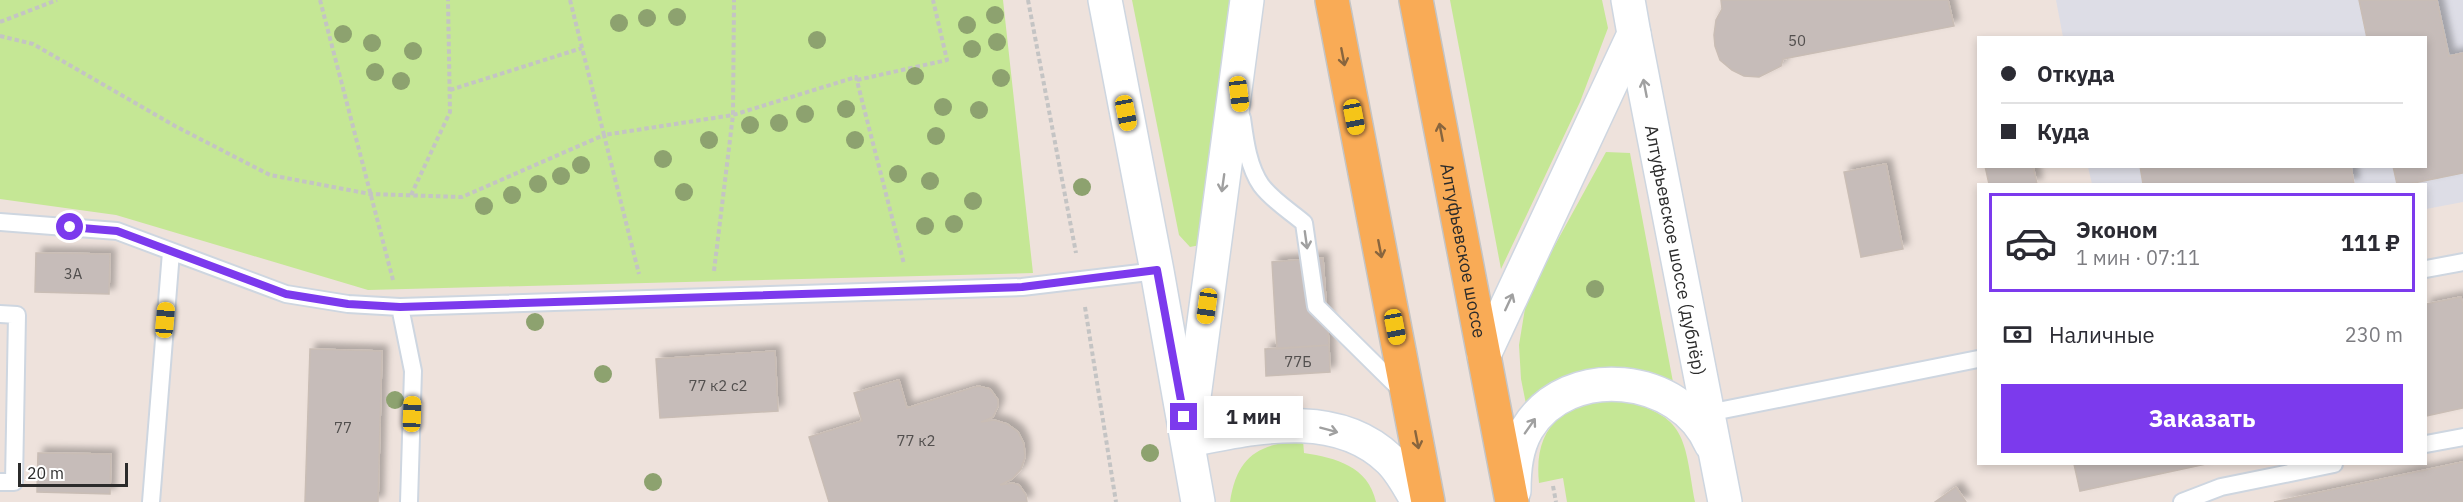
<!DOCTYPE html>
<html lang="ru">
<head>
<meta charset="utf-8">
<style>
  body { margin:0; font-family:"IBM Plex Sans",sans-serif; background:#f7f7f7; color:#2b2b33; height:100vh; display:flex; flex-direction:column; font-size:22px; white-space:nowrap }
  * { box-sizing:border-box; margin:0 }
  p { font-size:20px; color:#7c7c81 }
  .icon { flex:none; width:33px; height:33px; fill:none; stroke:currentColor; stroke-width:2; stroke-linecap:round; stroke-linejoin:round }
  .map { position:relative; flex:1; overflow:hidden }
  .drawer { position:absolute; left:1977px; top:183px; width:450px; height:282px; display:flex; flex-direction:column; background:#fff; border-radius:0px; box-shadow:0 3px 9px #0003 }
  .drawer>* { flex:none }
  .guide { position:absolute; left:1977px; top:36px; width:450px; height:132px; border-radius:0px; box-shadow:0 3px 9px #0003; display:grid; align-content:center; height:132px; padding:0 24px; background:#fff }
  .scale { position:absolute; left:18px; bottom:15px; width:110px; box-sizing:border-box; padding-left:6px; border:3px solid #2b2b2b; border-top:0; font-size:16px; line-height:21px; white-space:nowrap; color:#2b2b2b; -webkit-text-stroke:4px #fff; paint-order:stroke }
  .end { position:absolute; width:27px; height:27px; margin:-14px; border:8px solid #7c3aed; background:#fff; box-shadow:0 0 0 3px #fff }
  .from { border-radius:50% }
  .bubble { position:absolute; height:42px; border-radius:0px; background:#fff; box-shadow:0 3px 9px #0003; font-size:20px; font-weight:700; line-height:42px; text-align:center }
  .car { position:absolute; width:18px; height:36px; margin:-18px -9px; border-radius:8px; box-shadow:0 0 4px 2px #0007; background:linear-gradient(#f5c518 24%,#345 0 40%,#f5c518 0 76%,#345 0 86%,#f5c518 0) }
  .guide b { display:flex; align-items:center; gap:21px; height:57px; font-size:22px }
  .guide b+b { border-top:2px solid #e1e1e2 }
  .guide i { width:15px; height:15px; background:#2b2b33 }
  ul { padding:10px 0 0; list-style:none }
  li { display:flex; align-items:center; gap:18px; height:99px; margin:0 12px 9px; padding:0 12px; border:3px solid transparent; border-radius:0px }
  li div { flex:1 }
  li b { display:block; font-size:22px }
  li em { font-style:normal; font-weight:700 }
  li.selected { border-color:#7c3aed }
  li>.icon { width:54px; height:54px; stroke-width:1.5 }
  .pay { display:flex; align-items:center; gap:15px; height:66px; padding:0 24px; font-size:22px }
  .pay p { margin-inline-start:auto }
  .cta { display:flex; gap:12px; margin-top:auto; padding:12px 24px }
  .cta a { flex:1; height:69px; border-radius:0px; background:#7c3aed; color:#fff; font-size:24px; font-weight:700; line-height:69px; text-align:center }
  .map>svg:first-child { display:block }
  .industrial { fill:#dddde6 }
  .green { fill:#c5e795 }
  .building { fill:#c6bcb9; stroke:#c9bdb5; stroke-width:1.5; filter:url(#shadow) }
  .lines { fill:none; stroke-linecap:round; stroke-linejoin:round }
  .service-casing { stroke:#ced6e0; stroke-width:20 }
  .tertiary-casing { stroke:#ced6e0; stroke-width:36 }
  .secondary-casing { stroke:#ced6e0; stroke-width:36 }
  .primary-casing { stroke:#c4c4c4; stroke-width:36 }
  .path { stroke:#c4c4c4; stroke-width:4; stroke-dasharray:4.5 3; stroke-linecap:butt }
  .service { stroke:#fff; stroke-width:16 }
  .tertiary { stroke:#fff; stroke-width:33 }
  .secondary { stroke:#fff; stroke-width:33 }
  .primary { stroke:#f9ab56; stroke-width:33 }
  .tree { fill:#8da26f }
  .oneway { stroke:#88653e }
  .oneway2 { stroke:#a0a0a0 }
  .route { stroke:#7c3aed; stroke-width:8 }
  .labels { text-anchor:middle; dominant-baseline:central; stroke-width:5; stroke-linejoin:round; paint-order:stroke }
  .number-label { font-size:15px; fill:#524f4e }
  .street-label { font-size:18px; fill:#2b2b2b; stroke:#fff }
</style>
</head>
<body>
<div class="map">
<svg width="2463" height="502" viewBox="0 0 2463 502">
  <defs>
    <filter id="shadow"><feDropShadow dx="5.5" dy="-5.5" stdDeviation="3" flood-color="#0004"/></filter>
  </defs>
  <rect width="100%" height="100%" fill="#eee2dc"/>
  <!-- industrial -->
  <path class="industrial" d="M2056 0H2463V202L2426 209V184H2092L2088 167 2426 166V38L2063 37Z"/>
  <!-- green -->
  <path class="green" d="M0 0H1003L1033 273 368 290 116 215 0 199Z
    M1132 0H1234L1200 245 1190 247 1179 235Z
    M1450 0H1602L1608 28 1580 102 1501 269Z
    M1606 152 1630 153 1673 382C1622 360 1567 362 1526 404L1521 379 1519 345 1527 296Z
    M1618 400C1688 414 1684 440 1695 502H1567L1563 478 1539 483C1533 426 1564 402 1618 400Z
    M1303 440 1304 453C1336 458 1368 466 1376 502H1230C1237 456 1258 444 1303 440Z"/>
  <!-- building -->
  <path class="building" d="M1948 0 1954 26 1783 59 1781 66 1759 77 1744 76 1732 70 1720 60 1715 46 1714 35 1716 20 1722 9 1721 0Z
    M2359 0H2437L2449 56 2463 53V173L2409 184H2397L2393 166H2426V38H2367Z
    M1886 164 1903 249 1861 257 1844 172Z
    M1985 166H2033L2037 184H1989Z
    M2140 166H2351L2354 184H2143Z
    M36 253 110 254 109 294 35 292Z
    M1323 258 1329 345 1277 349 1272 262Z
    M2461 297 2463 307V408L2426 416V304Z
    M1329 345 1330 372 1266 376 1265 349Z
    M310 349 382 351 378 502H305Z
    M775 351 778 411 660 418 656 359Z
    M899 380 907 408 978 386 990 389 998 400V406L993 417 981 422 994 420 1007 424 1018 432 1024 444 1025 457 1021 469 1012 479 1000 485 1013 483 1019 485 1026 495 1027 502H829L809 437 862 421 854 393Z
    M38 453 111 454 110 494 37 492Z
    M2463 462V502H2274Z
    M2074 464H2206L2080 491Z
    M1956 487 1966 502H1935Z"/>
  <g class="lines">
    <defs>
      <path id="service" d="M1242 118C1245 140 1248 166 1261 185 1272 200 1290 211 1304 223L1316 306 1403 392
        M0 222 117 231 286 294 348 304 400 307 1022 287 1157 271
        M2426 269 2463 262
        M400 307 413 371 409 502
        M0 314 17 315 14 482H0
        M1708 413 1978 359
        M2426 444 2463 437
        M151 502 171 252
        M2182 502 2221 487 2334 464"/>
      <g id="tertiary">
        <path d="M1105 0 1157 271 1198 502"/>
        <path id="s1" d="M1634 34 1725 502"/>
        <path d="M1192 412 1247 0"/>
        <path d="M1189 440C1254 428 1335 407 1390 460 1402 472 1410 488 1418 502"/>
        <path d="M1514 491C1514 469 1516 448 1527 429 1568 361 1681 374 1711 444"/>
      </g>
      <path id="secondary" d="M1484 355 1634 34 1628 0"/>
      <g id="primary">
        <path d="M1332 0 1428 502"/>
        <path id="s2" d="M1416 0 1512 502"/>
      </g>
    </defs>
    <!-- service casing -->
    <use href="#service" class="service-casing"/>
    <!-- tertiary casing -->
    <use href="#tertiary" class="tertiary-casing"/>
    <!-- secondary casing -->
    <use href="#secondary" class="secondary-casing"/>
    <!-- primary casing -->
    <use href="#primary" class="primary-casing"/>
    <!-- path -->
    <path class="path" d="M320 0 393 280
      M570 0 604 135 733 115 856 77 904 264
      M1028 0 1076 253
      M0 22 57 0
      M0 36 33 44 175 126 270 175 370 194 462 197 604 135 639 274
      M857 80 947 60 933 0
      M450 90 582 48
      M411 195 450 112 448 0
      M714 271 733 115 734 0
      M1085 307 1116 502
      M1553 486 1556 502"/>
    <!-- service -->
    <use href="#service" class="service"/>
    <!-- tertiary -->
    <use href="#tertiary" class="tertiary"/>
    <!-- secondary -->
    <use href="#secondary" class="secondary"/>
    <!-- primary -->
    <use href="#primary" class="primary"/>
  </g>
  <!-- trees -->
  <g class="tree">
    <circle cx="995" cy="15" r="9"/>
    <circle cx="677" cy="17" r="9"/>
    <circle cx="647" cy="18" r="9"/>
    <circle cx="619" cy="23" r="9"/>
    <circle cx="967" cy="25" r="9"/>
    <circle cx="343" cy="34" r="9"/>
    <circle cx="817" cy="40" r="9"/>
    <circle cx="997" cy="42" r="9"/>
    <circle cx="372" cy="43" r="9"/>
    <circle cx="972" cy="49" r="9"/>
    <circle cx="413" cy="51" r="9"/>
    <circle cx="375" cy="72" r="9"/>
    <circle cx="915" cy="76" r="9"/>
    <circle cx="1001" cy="78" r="9"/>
    <circle cx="401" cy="81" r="9"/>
    <circle cx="943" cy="107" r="9"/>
    <circle cx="846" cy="109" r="9"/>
    <circle cx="979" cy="110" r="9"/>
    <circle cx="805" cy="114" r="9"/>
    <circle cx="779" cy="123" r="9"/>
    <circle cx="750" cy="125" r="9"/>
    <circle cx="936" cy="136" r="9"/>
    <circle cx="709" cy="140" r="9"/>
    <circle cx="855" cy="140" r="9"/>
    <circle cx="663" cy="159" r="9"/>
    <circle cx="581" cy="165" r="9"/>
    <circle cx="898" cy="174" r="9"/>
    <circle cx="561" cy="176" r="9"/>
    <circle cx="930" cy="181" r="9"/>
    <circle cx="538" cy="184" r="9"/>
    <circle cx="1082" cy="187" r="9"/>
    <circle cx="684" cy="192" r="9"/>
    <circle cx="512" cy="195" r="9"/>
    <circle cx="973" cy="201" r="9"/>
    <circle cx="484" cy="206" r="9"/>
    <circle cx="954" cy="224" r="9"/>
    <circle cx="925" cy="226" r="9"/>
    <circle cx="1595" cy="289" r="9"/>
    <circle cx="535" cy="322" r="9"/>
    <circle cx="603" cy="374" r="9"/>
    <circle cx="395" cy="400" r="9"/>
    <circle cx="1150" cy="453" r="9"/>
    <circle cx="653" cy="482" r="9"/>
  </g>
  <!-- one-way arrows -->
  <defs><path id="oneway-shaft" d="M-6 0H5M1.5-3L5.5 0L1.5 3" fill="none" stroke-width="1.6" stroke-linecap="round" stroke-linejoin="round" transform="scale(1.5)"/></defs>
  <g class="oneway">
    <use href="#oneway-shaft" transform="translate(1343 57) rotate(79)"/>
    <use href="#oneway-shaft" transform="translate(1441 132) rotate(-101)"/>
    <use href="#oneway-shaft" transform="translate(1380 249) rotate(79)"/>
    <use href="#oneway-shaft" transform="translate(1417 440) rotate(79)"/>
  </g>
  <g class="oneway2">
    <use href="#oneway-shaft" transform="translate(1645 88) rotate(-101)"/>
    <use href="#oneway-shaft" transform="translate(1223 183) rotate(98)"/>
    <use href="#oneway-shaft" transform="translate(1306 240) rotate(82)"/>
    <use href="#oneway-shaft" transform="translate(1509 302) rotate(-65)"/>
    <use href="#oneway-shaft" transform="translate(1530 426) rotate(-55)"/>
    <use href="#oneway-shaft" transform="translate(1329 430) rotate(15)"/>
  </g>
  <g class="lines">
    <!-- route -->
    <path class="route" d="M70 227 117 231 286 294 348 304 400 307 1022 287 1157 270 1184 417"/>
  </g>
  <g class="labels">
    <!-- number labels -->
    <g class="number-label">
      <text x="1797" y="40">50</text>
      <text x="73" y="273">3А</text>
      <text x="1298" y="361">77Б</text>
      <text x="718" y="385">77 к2 с2</text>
      <text x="343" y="427">77</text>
      <text x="916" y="440">77 к2</text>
    </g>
    <!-- street labels -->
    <g class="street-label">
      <text stroke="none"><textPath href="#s2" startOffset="255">Алтуфьевское шоссе</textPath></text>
      <text stroke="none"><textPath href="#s1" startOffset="220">Алтуфьевское шоссе (дублёр)</textPath></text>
    </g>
  </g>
</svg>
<div class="scale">20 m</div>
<i class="end from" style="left:70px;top:227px"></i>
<i class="end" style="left:1184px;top:417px"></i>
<div class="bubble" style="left:1204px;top:396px;width:99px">1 мин</div>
<i class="car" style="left:1239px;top:94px;rotate:173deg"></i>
<i class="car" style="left:1126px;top:113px;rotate:169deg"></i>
<i class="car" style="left:1354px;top:117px;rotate:169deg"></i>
<i class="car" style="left:1207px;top:306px;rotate:188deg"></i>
<i class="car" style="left:165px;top:320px;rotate:5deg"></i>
<i class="car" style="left:1395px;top:327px;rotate:169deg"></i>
<i class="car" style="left:412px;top:414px;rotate:2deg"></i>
<div class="guide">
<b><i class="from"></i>Откуда</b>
<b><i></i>Куда</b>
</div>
<section class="drawer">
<ul>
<li class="selected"><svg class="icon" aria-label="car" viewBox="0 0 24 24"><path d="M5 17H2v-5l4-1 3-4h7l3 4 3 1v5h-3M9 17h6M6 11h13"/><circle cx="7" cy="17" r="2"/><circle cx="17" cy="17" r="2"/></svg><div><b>Эконом</b><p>1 мин · 07:11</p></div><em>111 ₽</em></li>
</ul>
<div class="pay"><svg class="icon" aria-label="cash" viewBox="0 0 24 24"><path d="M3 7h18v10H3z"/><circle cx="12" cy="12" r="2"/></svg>Наличные<p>230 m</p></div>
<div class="cta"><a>Заказать</a></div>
</section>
</div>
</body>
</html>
